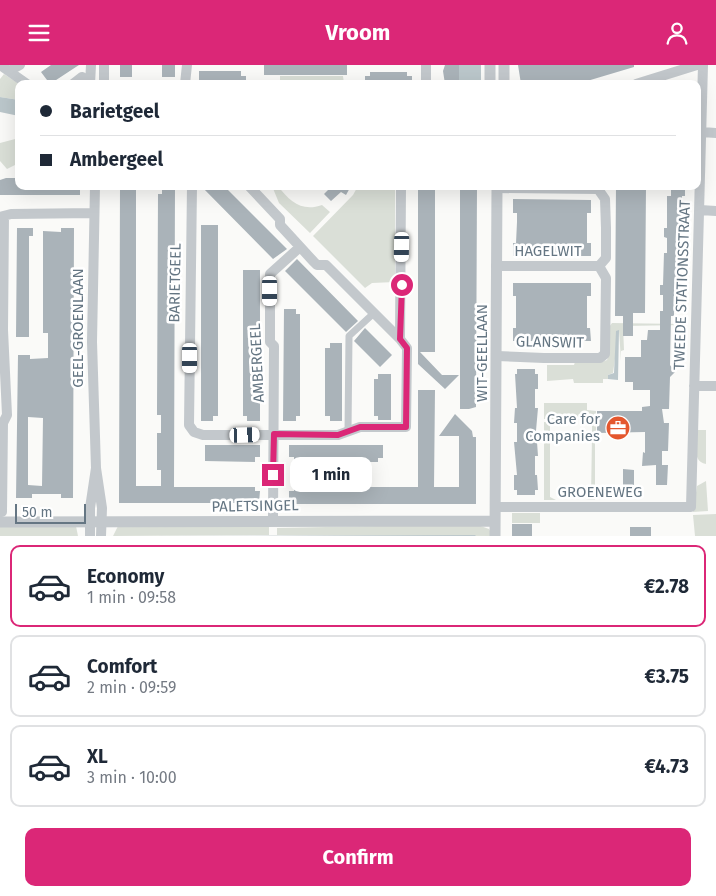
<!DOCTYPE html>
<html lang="en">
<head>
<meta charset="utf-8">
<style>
  body { margin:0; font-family:"Fira Sans",sans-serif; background:#f2f2f3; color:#1f2937; height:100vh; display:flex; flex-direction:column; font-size:19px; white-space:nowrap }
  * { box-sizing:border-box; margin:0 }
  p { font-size:16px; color:#747a83 }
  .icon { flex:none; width:28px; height:28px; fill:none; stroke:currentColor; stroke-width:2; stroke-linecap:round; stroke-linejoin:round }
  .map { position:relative; height:471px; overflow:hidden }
  .sheet { display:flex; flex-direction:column; background:#fff; flex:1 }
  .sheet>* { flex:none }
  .banner { position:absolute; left:15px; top:15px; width:686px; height:110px; border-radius:10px; box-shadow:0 5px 20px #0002; display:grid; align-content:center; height:110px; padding:0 25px; background:#fff }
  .scale { position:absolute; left:15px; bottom:12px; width:71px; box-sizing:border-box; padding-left:5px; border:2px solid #657683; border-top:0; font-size:14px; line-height:18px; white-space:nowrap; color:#657683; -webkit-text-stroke:4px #fff; paint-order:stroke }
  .end { position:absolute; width:22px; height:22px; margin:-11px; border:6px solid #db2777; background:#fff; box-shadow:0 0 0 2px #fff }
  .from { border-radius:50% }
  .bubble { position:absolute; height:35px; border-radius:10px; background:#fff; box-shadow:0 5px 20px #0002; font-size:16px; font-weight:700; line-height:35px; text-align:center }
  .car { position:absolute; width:15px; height:30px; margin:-15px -8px; border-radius:6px; box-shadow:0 0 4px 1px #0007; background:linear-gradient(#fff 24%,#345 0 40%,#fff 0 76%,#345 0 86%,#fff 0) }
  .banner b { display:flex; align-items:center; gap:18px; height:48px; font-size:19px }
  .banner b+b { border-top:1px solid #e0e1e3 }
  .banner i { width:12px; height:12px; background:#1f2937 }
  ul { padding:9px 0 0; list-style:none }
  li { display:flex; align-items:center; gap:15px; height:82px; margin:0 10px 8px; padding:0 15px; border:2px solid #e0e1e3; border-radius:10px }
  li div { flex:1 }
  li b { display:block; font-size:19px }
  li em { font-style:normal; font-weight:700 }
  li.active { border-color:#db2777 }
  li>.icon { width:45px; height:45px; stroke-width:1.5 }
  .button { display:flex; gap:10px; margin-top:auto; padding:10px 25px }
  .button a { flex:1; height:58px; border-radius:10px; background:#db2777; color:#fff; font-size:20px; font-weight:700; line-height:58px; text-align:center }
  header { display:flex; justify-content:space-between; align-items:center; height:65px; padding:0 25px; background:#db2777; color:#fff; font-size:22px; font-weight:700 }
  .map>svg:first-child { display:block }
  .green { fill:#dadfd7 }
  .water { fill:#bbc7cb }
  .building { fill:#aab3b9; fill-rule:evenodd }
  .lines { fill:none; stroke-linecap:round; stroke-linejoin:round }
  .pedestrian { stroke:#c3c8cc; stroke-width:7 }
  .minor { stroke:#c3c8cc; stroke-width:10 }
  .tertiary { stroke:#c3c8cc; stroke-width:11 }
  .route { stroke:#db2777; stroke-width:6 }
  .labels { text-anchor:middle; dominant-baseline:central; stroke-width:5; stroke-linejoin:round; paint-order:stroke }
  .street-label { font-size:15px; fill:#657683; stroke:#fff }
  .poi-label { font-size:15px; fill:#657683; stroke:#fff; text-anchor:end }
</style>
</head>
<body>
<header><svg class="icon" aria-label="menu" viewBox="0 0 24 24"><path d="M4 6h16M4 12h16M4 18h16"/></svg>Vroom<svg class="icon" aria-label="person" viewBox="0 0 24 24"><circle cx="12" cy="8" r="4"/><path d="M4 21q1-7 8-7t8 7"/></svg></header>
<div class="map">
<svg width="716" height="471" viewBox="0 0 716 471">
  <rect width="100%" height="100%" fill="#fafaf8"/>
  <!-- green -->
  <path class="green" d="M4 9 19 19V35L0 32V14Z
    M280 11H343L344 19H280Z
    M19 73V98L7 104 0 96V78Z
    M272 121H278C290 137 302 147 322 140L330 147 310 168 279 138Z
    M358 121H395V217L372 218 365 223 313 171 353 130Z
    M612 258 683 259V260L623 261 624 285 621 286V296L619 265 613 308 608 310V314H603V318H574L573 314 547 316V300H574L575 297H602L607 295 609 290V262Z
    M544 338H587V345L596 346V367H592V358L586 357 585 352H558V354H544Z
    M544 357H550V432L556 435H544Z
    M697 365H706V399C691 397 697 376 697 365Z
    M592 370H595V435H586L591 433Z
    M706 416 708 446 693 447 697 421Z
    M512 448H540V458H512Z
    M716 449V471H695L693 450Z
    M475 459 489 464 493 471 277 470V463Z
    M0 461H76L78 471H0Z
    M118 461 269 462V470L113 471Z"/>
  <!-- water -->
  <path class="water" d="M459 0H481V19H459Z
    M0 32 19 35V51L0 47Z
    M619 265 618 315 608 314V310L614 308 616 266Z
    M475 470 476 471H147Z"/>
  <!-- building -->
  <path class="building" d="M51 0H79L50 19 41 7Z
    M120 0H132V12H120Z
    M175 0V12H162V0Z
    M264 0H347V10H264Z
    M445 0H459V19H445L443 6Z
    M518 0H634V2L577 19H521Z
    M199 6H241V11H246V19H199Z
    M370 7H407V11H412V19H365V11H370Z
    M6 113H19V121H80V130H0V115Z
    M120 121H132V124H136V421H161V405H157V368H161V350H157V343L158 129H162V121H175L174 422H255V426H260L259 438H119Z
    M201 121H224L287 184 273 194Z
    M332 121H351L346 130 341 127 331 136 324 129Z
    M418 121H435V287H420L442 310H459L445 324 418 299Z
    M460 121H477L476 342 469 344H460Z
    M616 121H646L645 248H633V271H623V251H615Z
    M671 121H685V131H682L678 247H674V251H671L670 300 675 307 670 312 669 344H662L664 358H669L668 386H662V400H668L667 420H656V400L642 401 643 387 645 388V367L597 368V346H642V342L650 341V325H633V317H625V292H641V275H647L648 265H660V246H663V230H660V220H663L664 188H667V173L664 172V163H667V131H671Z
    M513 134 591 135V148H587V178H591V191H513V178H516L517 157V148H513Z
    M201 160H218V351H213V356H201Z
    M17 163H33V171H29V272H16Z
    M61 163H74L73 433H61V429H32V433H16L18 290H30V294L48 293V268H43V166L61 167ZM28 352 43 353 42 421 28 420Z
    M297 194 358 256 346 267 285 206Z
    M243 205H260V356H247V351H243Z
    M513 218H591V231H587V263H590L591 276H513V263H516V231H513Z
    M284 244H296V249H300V351H296V356H283Z
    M365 263 392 290 380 302 354 276Z
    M330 278H342V356H330V351H325V283H330Z
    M517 304H535V309H538V324H535V343H538L535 377H537L538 391H535V410H537L538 425H535V430H517V425H514V410H517L514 377H517V358H514L515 343H517L515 309H517Z
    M378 309H391V355H378V351H374V314H378Z
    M418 325H435L434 422H459V371H439L455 349 472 366 473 372H476V439H289V426H294V422H418Z
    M205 380H260V392H255V397L205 396Z
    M289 380H383V393H378V397H294V392H289Z
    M623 404 634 405V420H623Z
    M512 459H532V471H512Z
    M630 462H651V471H630Z"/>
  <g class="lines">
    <!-- pedestrian -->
    <path class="pedestrian" d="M348 366 349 271 374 248"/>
    <!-- minor -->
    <path class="minor" d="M0 0 27 19
      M104 0V19
      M11 5 20 0
      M73 19 82 12
      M90 19 91 0
      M185 19 187 0
      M426 19V0
      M636 19 697 0
      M702 67 716 68
      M95 121 92 277 96 403
      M192 121 189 360 194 367 203 370H338L360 362H406L407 283 400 274 401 121
      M249 121 280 154V160L314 197 317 200H326L400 274
      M497 123 598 124
      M700 145 716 146
      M0 152 11 149 94 148
      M496 201H599
      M497 291 544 293H600L605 289 606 213 599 201 606 193V163L605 134 598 124 600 121
      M694 321H716
      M496 442H691L703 0
      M0 447H2L3 358 7 350 3 265 4 151
      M273 456 274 281 270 277V209L300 182
      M90 471V443L96 403 102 443 101 471"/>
    <!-- tertiary -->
    <path class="tertiary" d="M490 19V0
      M504 19V0
      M0 457 495 456
      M495 471 497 121"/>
  </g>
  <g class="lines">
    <!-- route -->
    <path class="route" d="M273 410 274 369 338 370 360 362H406L407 283 400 274 402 220"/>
  </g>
  <!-- icons -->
  <defs>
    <symbol id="office-disc" viewBox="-11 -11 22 22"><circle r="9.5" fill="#e4572e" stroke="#fff"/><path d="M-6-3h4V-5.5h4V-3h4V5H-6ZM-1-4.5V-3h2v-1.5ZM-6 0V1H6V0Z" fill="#fff"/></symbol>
  </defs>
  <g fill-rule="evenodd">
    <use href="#office-disc" x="604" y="349" width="28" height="28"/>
  </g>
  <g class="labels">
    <!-- street labels -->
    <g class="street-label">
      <text x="548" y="186">HAGELWIT</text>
      <text transform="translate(175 218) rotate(-89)">BARIETGEEL</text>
      <text transform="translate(682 220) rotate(-88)">TWEEDE STATIONSSTRAAT</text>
      <text transform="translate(78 263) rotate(-90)">GEEL-GROENLAAN</text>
      <text transform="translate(550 277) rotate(1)">GLANSWIT</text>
      <text transform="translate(482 288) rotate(-90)">WIT-GEELLAAN</text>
      <text transform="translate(257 298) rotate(-93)">AMBERGEEL</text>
      <text x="600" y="427">GROENEWEG</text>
      <text transform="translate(255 441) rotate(-1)">PALETSINGEL</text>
    </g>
    <!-- poi labels -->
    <g class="poi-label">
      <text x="600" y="354">Care for<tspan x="600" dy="17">Companies</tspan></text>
    </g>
  </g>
</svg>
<div class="scale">50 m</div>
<i class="end from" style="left:402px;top:220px"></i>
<i class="end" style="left:273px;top:410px"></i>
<div class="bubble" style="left:290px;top:392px;width:82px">1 min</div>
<i class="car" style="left:402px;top:182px;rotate:181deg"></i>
<i class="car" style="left:270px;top:226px;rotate:180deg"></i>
<i class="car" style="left:190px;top:293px;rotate:180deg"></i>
<i class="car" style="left:245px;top:370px;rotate:88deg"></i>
<div class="banner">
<b><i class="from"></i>Barietgeel</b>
<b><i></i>Ambergeel</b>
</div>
</div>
<section class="sheet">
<ul>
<li class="active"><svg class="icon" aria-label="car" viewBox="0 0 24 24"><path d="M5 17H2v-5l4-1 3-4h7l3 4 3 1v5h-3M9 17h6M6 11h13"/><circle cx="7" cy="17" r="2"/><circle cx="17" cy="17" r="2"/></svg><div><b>Economy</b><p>1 min · 09:58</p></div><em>€2.78</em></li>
<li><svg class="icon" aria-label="car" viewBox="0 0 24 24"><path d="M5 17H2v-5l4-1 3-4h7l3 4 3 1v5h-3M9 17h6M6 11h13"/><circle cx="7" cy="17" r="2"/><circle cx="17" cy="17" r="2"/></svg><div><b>Comfort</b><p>2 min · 09:59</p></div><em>€3.75</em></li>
<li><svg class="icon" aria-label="car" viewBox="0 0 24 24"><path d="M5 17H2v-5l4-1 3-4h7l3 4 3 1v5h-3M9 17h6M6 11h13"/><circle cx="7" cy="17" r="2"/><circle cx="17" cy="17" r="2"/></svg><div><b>XL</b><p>3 min · 10:00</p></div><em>€4.73</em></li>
</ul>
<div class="button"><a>Confirm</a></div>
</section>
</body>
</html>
